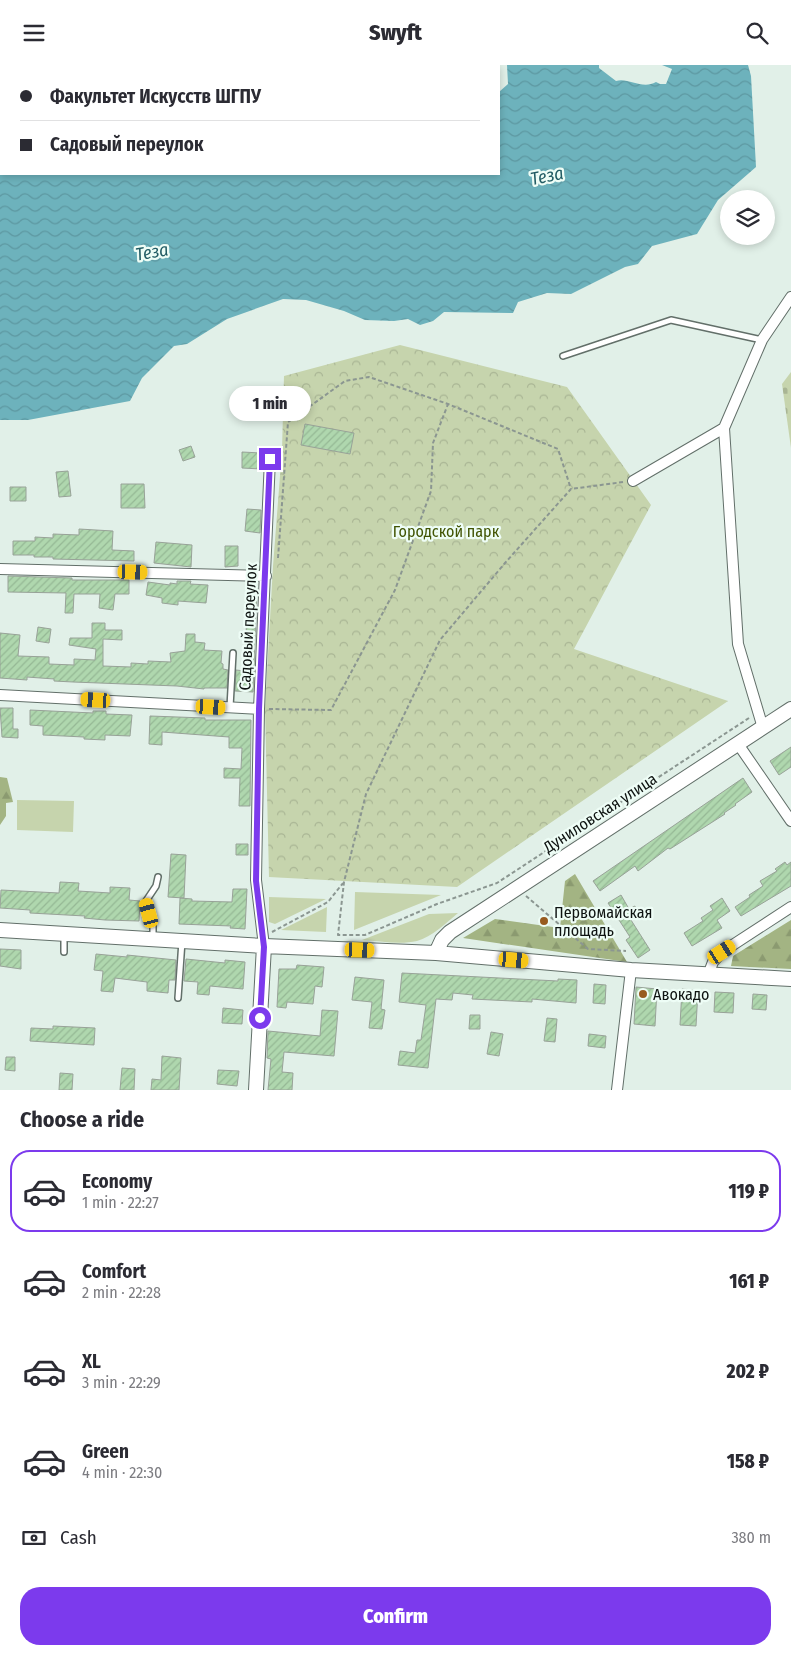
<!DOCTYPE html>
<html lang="en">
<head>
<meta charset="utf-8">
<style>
  body { margin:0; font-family:"Fira Sans Condensed",sans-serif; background:#f2f2f3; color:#2b2b33; height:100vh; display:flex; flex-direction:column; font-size:19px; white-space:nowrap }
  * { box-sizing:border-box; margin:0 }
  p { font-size:16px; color:#7c7c81 }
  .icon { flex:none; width:28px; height:28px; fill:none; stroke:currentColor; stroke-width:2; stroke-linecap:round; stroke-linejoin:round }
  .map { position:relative; height:1025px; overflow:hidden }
  .details { display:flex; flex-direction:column; background:#fff; flex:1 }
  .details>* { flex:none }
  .hud { position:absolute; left:0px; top:0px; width:500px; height:110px; box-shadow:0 2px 8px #0003; display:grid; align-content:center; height:110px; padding:0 20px; background:#fff }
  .fabs { position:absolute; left:720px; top:125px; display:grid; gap:10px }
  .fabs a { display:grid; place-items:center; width:55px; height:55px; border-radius:50%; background:#fff; box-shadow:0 2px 8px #0003; font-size:25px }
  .end { position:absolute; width:22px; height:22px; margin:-11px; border:6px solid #7c3aed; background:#fff; box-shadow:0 0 0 2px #fff }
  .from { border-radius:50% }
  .bubble { position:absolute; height:35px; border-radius:18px; background:#fff; box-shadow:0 2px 8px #0003; font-size:16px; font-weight:800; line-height:35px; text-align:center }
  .car { position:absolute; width:15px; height:30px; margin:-15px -8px; border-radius:6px; box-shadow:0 0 4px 1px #0007; background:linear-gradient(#f5c518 24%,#345 0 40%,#f5c518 0 76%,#345 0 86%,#f5c518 0) }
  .hud b { display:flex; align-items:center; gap:18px; height:48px; font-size:19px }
  .hud b+b { border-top:1px solid #e1e1e2 }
  .hud i { width:12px; height:12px; background:#2b2b33 }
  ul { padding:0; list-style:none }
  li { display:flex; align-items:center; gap:15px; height:82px; margin:0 10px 8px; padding:0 10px; border:2px solid transparent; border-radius:20px }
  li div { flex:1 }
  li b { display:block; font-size:19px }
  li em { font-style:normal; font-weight:800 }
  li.selected { border-color:#7c3aed }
  li>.icon { width:45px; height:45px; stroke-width:1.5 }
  h2 { padding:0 20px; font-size:22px; line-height:60px }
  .pay { display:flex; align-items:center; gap:12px; height:55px; padding:0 20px; font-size:19px }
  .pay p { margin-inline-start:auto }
  .cta { display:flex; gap:10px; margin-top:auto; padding:10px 20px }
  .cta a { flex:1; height:58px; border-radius:20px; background:#7c3aed; color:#fff; font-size:20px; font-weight:800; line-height:58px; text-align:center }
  header { display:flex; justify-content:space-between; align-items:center; height:65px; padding:0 20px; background:#fff; font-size:22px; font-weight:800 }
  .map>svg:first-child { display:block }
  .grass { fill:#c6d4ad }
  .forest { fill:url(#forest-firs) }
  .cemetery { fill:url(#cemetery-stones) }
  .park { fill:url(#park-crowns) }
  .water { fill:url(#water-waves) }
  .building { fill:url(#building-hatch); stroke:#98a298 }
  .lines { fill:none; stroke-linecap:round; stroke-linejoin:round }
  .lane-casing { stroke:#626f69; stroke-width:8 }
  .street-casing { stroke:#626f69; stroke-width:12 }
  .secondary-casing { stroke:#626f69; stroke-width:16 }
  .path { stroke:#8b9691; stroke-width:2; stroke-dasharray:4 2.5; stroke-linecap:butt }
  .lane { stroke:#fff; stroke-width:5 }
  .street { stroke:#fff; stroke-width:10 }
  .secondary { stroke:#fff; stroke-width:14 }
  .route { stroke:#7c3aed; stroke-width:6 }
  .poi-dot { fill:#985b1f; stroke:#eefdf6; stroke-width:2 }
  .labels { text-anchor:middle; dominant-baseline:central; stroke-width:4.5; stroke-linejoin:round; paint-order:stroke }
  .park-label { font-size:16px; fill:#415403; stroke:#eefdf6 }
  .street-label { font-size:16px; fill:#0e1311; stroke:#eefdf6 }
  .poi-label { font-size:16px; fill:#0e1311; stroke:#eefdf6; text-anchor:start }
  .water-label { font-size:18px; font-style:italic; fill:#225c64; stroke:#eefdf6 }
</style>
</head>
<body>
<header><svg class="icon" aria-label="menu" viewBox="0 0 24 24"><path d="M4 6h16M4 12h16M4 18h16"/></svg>Swyft<svg class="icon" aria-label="search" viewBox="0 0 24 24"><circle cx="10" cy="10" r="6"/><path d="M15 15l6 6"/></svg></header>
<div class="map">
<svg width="791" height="1025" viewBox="0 0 791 1025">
  <defs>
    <pattern id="forest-firs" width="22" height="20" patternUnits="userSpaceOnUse" patternTransform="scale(1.25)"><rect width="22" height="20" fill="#a3b483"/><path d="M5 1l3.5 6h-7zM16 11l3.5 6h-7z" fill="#8b9a70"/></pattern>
    <pattern id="cemetery-stones" width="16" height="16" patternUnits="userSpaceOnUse" patternTransform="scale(1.25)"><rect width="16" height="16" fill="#c6d4ad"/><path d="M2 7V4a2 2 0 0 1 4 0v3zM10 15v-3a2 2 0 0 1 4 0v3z" fill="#a9b594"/></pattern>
    <pattern id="park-crowns" width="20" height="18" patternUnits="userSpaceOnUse" patternTransform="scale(1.25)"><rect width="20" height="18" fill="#c6d4ad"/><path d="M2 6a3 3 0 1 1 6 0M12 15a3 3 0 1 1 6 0" fill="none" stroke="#a9b594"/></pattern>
    <pattern id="water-waves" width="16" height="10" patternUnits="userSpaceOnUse" patternTransform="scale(1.25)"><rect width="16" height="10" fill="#6db2bc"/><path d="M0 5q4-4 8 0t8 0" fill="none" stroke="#5d98a1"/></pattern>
    <pattern id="building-hatch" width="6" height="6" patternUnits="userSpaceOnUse" patternTransform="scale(1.25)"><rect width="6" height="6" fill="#afd7ae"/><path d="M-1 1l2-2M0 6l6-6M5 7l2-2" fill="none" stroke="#95b895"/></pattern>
  </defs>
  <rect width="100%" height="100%" fill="#e1f0e8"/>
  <!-- grass -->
  <path class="grass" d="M17 735 74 736 73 767 17 765Z
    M355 827 441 830 354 865Z
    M269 832 326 834 275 859 269 857Z
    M327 842 326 867 281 865Z
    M458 848C446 858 432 872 417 876 400 880 379 876 362 875L429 849Z"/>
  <!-- forest -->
  <path class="forest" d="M0 712 7 713 13 737 6 738V751L0 760Z
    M575 809 627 897 463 873 495 854 560 863 565 816Z
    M791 855V904L731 901 733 891Z"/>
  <!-- cemetery -->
  <path class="cemetery" d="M791 307V383L782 319Z"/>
  <!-- park -->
  <path class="park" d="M400 280 567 322 651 440 574 584 728 636 457 822 269 812 265 643 273 501 282 385 284 311Z"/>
  <!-- water -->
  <path class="water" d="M252 0H455V1H250Z
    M507 0H599V3L616 16C628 12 642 25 656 17L660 19H666L672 4 662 0H748L751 11 756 102 718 135 697 169 652 181 638 199 625 202 571 229 547 228 518 237 513 248 444 247 433 256 420 260 408 254 394 256 365 255 344 246 306 235 283 234 227 254 187 279 174 281 142 313 130 336 28 355H0V91L1 90V109H499V27L508 19Z"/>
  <!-- building -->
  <path class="building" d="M305 359 354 368 350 389 301 380Z
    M191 381 195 392 183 396 179 385Z
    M242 387 261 388V404L242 403Z
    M68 406 71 431 59 432 56 407Z
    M121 419H144L145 443H121Z
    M10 422H26V436H10Z
    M247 444 261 445 260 468 245 466Z
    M79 464 113 466 112 485 134 486V496L53 494V492H34V490H13V476H35V472L53 473V469L79 470Z
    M156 477 192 480 191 502 154 498Z
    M225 481H238V501L225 502Z
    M8 511 72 513V515H129V529H115L113 545 99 543 100 529H74L73 548H65L66 528 8 527Z
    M177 516H191L190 519 208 520 206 538 178 536V540L162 538V533L146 530 148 517 170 520V518L177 519Z
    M251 522H257L253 627 235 626 236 605 245 606 247 539H250Z
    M92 558H105V565H122V575L103 574V601L131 602V598L148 599V596L171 597 170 588 185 586 186 569H195V577L205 578 204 585 222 586 221 598 223 599V604L228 605 227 623H204V624L177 621 73 617 54 616V614L27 612V615L0 613V568L20 570 18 591 49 592V599L74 600V594L95 595 96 584 69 580 70 573H92Z
    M38 562 51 564 49 578 36 576Z
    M0 643H13V664H18V673L2 672Z
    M30 645 93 648V646H106V649L132 650 130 671 105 670V675L84 674V672L43 670V661L30 660Z
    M150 651 205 653V655H251L250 741H239L240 713H224V703L241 704 242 683H229V672L162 667V680L149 679Z
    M791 682V702L779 710 770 696Z
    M743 713 752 727 735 739 736 740 724 748 725 749 670 784 668 783 638 806 635 801 600 826 593 816Z
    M236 779H248V790H236Z
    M171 789 186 790 184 833 168 832Z
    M785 797 787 800 791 797V821L741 851 735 842 750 832 749 830 763 821 760 816 777 806 775 804Z
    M60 817 79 818 78 826 110 828V822L130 823 129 835 140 836 139 856 105 855 84 853 85 851 30 848V845L0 843 1 825 59 828Z
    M233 824H247L245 864 230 863 231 861 179 859 180 833 192 834V836L232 837Z
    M621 830 629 844 635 841 640 849 631 855 650 885 638 893 626 875 630 872 608 838Z
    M722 833 730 846 717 855 722 863 692 881 684 868 703 856 701 853 713 845 710 841Z
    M0 884 21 885V904L0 901Z
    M96 889 127 892V890L176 895 175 915H169L168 928 147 926V917L115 913 113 927 101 926 103 906 94 905Z
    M186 894 225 898V895L245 897 243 924 210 921 209 930 197 929 198 917 184 916Z
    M297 900 324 902 322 922 315 921 313 939 287 937 286 943 277 942 279 904H296Z
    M402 908 558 916V914L577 915 576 938 532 934V937L472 934 473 930 453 928 452 935 436 934 428 1003 398 1000 400 986 415 988 417 975H421L426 940 399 937Z
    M355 912 384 915 381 944 385 945 382 964 369 963 372 937 352 935Z
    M594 919 606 920 605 939 593 938Z
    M636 922 657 924 655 961 634 959Z
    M682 924 698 926 696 961 680 960Z
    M715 927 734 928 733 948 714 947Z
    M753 929 767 930 766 945 752 944Z
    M223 943 243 945 242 959 222 958Z
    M322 945 338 946 334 991 284 987 282 1007 293 1008 292 1025H268L271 994 267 993 268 966 320 971Z
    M470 950H480V964H469Z
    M547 953 557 954 555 977 544 976Z
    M53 961 95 963 94 980 30 976 31 963 53 964Z
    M491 967 503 969 499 991 487 989Z
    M589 969 606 971 605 983 588 981Z
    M162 991 181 993 179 1025H151L152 1014 161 1015Z
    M6 992H15V1006L5 1005Z
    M122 1003 135 1004 134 1025H120Z
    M218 1005 239 1006 237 1021 217 1019Z
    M60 1008 73 1009 72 1025H59Z"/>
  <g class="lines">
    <defs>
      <path id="lane" d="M110 0 111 1
        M0 33 1 35
        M563 291 671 255 762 275
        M230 642 233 588
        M153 872V860L146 836 156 821 158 812
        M64 887V869
        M178 933 182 876"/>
      <path id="street" d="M633 416 724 363
        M0 504 266 511
        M0 630 259 644
        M763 663 738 579 724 363 762 275 791 232
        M738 679 791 756
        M264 881 256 815 259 644 270 394
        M708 910 713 897 722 887 791 842
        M617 1025 631 905"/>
      <path id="secondary" d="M0 865 264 881 436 888 631 905 791 914
        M436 888 442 875 450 867 791 644
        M256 1025 264 881"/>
    </defs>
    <!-- lane casing -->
    <use href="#lane" class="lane-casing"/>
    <!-- street casing -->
    <use href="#street" class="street-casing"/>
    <!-- secondary casing -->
    <use href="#secondary" class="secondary-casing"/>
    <!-- path -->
    <path class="path" d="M623 417 571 424 505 498 440 575 366 729 344 817 338 870H365L437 839 497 818 749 653
      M278 493 288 357 345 316 369 312 448 339 558 384 571 424
      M269 644 331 645 395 525 431 426 433 378 448 339
      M526 831 588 884 626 886
      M272 867 328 837 343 818"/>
    <!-- lane -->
    <use href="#lane" class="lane"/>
    <!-- street -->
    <use href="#street" class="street"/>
    <!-- secondary -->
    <use href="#secondary" class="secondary"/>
  </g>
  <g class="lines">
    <!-- route -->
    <path class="route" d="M260 953 264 882 256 816 259 644 270 394"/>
  </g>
  <!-- markers -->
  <g class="poi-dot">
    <circle cx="544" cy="856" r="5"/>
    <circle cx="643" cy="929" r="5"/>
  </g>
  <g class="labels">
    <!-- park labels -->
    <g class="park-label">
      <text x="446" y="466">Городской парк</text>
    </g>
    <!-- street labels -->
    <g class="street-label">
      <text transform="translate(248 562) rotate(-87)">Садовый переулок</text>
      <text transform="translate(600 748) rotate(-33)">Дуниловская улица</text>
    </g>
    <!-- poi labels -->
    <g class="poi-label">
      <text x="554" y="847">Первомайская<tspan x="554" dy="18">площадь</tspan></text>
      <text x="653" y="929">Авокадо</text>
    </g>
    <!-- water labels -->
    <g class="water-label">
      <text transform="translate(547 111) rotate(-12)">Теза</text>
      <text transform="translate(152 187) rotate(-10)">Теза</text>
    </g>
  </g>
</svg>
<div class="fabs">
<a><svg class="icon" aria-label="layers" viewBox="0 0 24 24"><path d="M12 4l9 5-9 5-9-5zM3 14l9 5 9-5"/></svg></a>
</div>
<i class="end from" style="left:260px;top:953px"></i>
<i class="end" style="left:270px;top:394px"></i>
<div class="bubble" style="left:229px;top:321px;width:82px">1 min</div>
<i class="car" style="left:133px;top:507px;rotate:92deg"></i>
<i class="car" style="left:96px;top:635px;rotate:273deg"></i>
<i class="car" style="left:211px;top:642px;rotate:93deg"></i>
<i class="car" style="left:149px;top:848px;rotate:345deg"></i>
<i class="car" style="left:360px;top:885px;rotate:92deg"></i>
<i class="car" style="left:722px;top:887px;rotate:57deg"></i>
<i class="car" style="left:514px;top:895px;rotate:95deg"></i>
<div class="hud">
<b><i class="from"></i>Факультет Искусств ШГПУ</b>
<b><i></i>Садовый переулок</b>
</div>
</div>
<section class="details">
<h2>Choose a ride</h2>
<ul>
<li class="selected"><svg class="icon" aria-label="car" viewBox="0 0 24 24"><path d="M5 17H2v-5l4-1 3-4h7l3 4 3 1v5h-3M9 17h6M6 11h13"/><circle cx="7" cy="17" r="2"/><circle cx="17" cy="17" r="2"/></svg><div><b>Economy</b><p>1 min · 22:27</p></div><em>119 ₽</em></li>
<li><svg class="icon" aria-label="car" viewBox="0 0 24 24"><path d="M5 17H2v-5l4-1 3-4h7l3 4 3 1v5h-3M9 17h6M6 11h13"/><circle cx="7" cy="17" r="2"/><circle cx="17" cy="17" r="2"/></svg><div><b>Comfort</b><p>2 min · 22:28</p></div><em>161 ₽</em></li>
<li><svg class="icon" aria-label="car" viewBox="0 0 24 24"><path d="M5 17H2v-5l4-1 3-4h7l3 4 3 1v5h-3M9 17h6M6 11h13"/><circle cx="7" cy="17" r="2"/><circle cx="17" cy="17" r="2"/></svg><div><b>XL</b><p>3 min · 22:29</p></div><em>202 ₽</em></li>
<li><svg class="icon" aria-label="car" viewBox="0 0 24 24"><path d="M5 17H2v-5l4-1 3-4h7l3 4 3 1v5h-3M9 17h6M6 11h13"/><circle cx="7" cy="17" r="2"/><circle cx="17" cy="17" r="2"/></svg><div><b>Green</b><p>4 min · 22:30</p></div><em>158 ₽</em></li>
</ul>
<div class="pay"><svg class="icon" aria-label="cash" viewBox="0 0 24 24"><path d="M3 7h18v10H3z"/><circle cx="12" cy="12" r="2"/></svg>Cash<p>380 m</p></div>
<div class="cta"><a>Confirm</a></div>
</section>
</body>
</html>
